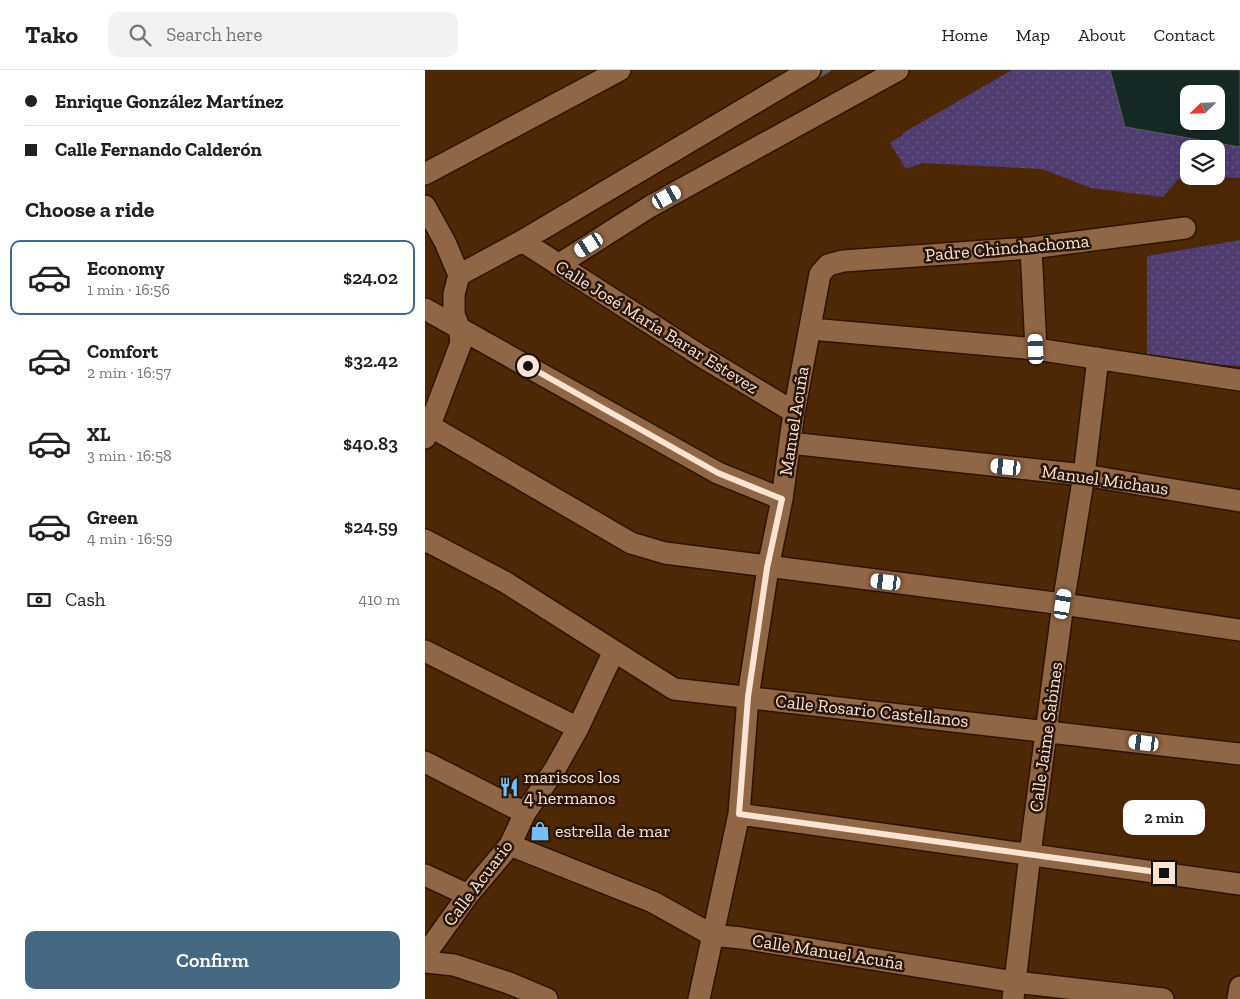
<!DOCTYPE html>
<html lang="en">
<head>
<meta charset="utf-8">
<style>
  body { margin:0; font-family:"Zilla Slab",serif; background:#f2f2f2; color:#202124; height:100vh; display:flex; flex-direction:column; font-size:19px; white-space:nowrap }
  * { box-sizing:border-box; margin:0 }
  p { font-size:16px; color:#757577 }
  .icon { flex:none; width:28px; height:28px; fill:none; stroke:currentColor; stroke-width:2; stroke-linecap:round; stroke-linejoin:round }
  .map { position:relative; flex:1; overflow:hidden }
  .side { display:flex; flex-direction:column; background:#fff; width:425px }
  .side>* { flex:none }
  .hud { display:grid; align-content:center; height:110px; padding:0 25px; background:#fff }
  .needle { width:32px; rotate:247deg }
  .controls { position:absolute; left:755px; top:15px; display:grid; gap:10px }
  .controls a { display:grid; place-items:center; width:45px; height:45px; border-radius:10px; background:#fff; box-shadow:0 5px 20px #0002; font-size:25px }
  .end { position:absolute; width:22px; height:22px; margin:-11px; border:6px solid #fde4d2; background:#111; box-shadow:0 0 0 2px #111 }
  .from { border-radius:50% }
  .bubble { position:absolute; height:35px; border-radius:10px; background:#fff; box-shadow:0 5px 20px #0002; font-size:16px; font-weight:600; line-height:35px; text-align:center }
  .car { position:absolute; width:15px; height:30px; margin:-15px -8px; border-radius:6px; box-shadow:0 0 4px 1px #0007; background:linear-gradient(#fff 24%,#345 0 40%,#fff 0 76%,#345 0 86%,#fff 0) }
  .hud b { display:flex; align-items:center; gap:18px; height:48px; font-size:19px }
  .hud b+b { border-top:1px solid #e0e0e0 }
  .hud i { width:12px; height:12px; background:#202124 }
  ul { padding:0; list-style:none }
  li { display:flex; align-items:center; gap:15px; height:75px; margin:0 10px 8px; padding:0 15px; border:2px solid transparent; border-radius:10px }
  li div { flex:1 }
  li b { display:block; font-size:19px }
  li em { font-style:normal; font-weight:600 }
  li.selected { border-color:#456982 }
  li>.icon { width:45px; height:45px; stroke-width:1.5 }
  h2 { padding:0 25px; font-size:22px; line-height:60px }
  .pay { display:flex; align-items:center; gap:12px; height:55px; padding:0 25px; font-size:19px }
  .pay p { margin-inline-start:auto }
  .button { display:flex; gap:10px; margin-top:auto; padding:10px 25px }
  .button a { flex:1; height:58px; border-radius:10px; background:#456982; color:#fff; font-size:20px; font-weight:600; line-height:58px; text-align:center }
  header { display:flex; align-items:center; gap:30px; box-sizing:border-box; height:70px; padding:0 25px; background:#fff; border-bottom:1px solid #e0e0e0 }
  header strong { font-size:24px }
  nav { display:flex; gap:28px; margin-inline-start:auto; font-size:18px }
  .search { width:350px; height:45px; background:#f2f2f2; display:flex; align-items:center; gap:12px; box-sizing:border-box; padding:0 18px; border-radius:10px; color:#757577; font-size:19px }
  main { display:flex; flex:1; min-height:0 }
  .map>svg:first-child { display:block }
  .grass { fill:url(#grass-dots); fill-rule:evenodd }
  .water { fill:#162925; stroke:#5b6159; fill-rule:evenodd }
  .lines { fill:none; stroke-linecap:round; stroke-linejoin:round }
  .stream { stroke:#5b6159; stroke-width:5 }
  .minor-casing { stroke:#2e1300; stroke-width:24 }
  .minor { stroke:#906644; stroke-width:21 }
  .route { stroke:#fde4d2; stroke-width:6 }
  .labels { text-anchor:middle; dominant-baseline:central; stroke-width:5; stroke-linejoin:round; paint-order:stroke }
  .street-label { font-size:18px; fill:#fde4d2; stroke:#281709 }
  .poi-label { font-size:18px; fill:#fde4d2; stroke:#281709; text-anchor:start }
</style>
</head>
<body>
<header>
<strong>Tako</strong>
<div class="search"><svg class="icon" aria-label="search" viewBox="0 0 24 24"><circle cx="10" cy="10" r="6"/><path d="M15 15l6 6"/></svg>Search here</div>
<nav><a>Home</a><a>Map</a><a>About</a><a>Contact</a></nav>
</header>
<main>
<section class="side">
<div class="hud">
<b><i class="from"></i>Enrique González Martínez</b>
<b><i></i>Calle Fernando Calderón</b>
</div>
<h2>Choose a ride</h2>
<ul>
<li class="selected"><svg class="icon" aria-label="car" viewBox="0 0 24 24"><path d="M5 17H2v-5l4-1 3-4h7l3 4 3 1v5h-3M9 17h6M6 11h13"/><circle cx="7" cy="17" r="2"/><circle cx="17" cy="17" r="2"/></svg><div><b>Economy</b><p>1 min · 16:56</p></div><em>$24.02</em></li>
<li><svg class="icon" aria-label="car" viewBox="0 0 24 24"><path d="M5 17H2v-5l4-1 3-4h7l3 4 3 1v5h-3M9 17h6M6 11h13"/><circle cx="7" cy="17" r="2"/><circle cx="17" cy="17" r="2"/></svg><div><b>Comfort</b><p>2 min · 16:57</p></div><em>$32.42</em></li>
<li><svg class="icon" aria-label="car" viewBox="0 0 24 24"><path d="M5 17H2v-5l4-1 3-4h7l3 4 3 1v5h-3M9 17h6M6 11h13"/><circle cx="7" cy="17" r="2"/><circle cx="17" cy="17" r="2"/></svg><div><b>XL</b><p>3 min · 16:58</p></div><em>$40.83</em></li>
<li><svg class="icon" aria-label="car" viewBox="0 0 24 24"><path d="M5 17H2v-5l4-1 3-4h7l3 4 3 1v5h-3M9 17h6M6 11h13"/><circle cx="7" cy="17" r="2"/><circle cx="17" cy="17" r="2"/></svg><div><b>Green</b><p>4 min · 16:59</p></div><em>$24.59</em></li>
</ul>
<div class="pay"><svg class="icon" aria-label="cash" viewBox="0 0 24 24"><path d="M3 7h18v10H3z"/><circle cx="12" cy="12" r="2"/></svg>Cash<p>410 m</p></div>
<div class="button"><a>Confirm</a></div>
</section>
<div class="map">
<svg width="815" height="929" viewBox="0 0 815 929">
  <defs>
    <pattern id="grass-dots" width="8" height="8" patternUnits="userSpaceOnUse" patternTransform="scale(1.25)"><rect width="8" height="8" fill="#4f3c71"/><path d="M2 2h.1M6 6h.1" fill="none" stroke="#695884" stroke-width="1.8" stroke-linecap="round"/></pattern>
  </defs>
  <rect width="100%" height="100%" fill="#4e2804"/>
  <!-- grass -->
  <path class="grass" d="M587 0H815V108L776 106H791V79H764V106L757 105 738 127 666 118 617 99 498 93 481 99 465 73 478 65V63ZM764 24H791V51H764Z
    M815 170V296L722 290V186Z"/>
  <!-- water -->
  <path class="water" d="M685 0H815V77L700 57ZM764 24H791V51H764Z"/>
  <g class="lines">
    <!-- stream -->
    <path class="stream" d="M389 8 403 0"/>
    <defs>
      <path id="minor" d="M0 104 195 0
        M0 136 20 172 34 205
        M97 171 276 286 369 342
        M606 178 611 279
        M133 195 226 136 473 0
        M0 239 293 403 357 429
        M386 259 611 279 815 310
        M0 353 206 473 240 483 638 534 815 560
        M0 368 36 273 34 257 29 244V224L34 205 97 171 385 0
        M365 373 659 405 815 431
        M0 470 80 512 249 619 815 684
        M0 581 153 658
        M0 692 100 743
        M314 744 815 814
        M85 775 228 832 287 865 316 868 590 912 738 929
        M0 805 43 825
        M0 885 43 825 85 775 100 743 130 699 153 658 189 581
        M0 892 29 895 84 913 122 929
        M274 929 314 744 323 627 343 498 357 429 369 342 395 204 403 195 418 191 606 178 760 158
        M588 929 605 784 638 534 659 405 673 288
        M813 929 815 917"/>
    </defs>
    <!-- minor casing -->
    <use href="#minor" class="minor-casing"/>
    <!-- minor -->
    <use href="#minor" class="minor"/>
  </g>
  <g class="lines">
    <!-- route -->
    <path class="route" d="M103 296 293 403 357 429 342 498 323 627 314 744 739 803"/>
  </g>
  <!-- icons -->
  <defs>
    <symbol id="restaurant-bare" viewBox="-9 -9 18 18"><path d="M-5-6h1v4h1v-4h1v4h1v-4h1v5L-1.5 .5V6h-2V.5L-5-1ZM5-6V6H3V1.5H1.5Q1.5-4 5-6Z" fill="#72c1f5" stroke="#281709" stroke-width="2.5" paint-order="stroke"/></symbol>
    <symbol id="shop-bare" viewBox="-9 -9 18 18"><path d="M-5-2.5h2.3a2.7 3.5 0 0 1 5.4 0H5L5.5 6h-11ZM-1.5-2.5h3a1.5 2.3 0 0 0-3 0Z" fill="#72c1f5" stroke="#281709" stroke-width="2.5" paint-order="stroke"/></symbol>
  </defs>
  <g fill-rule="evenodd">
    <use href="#restaurant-bare" x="70" y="703" width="28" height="28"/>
    <use href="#shop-bare" x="101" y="747" width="28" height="28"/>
  </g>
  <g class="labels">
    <!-- street labels -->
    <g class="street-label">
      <text transform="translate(582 178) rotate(-5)">Padre Chinchachoma</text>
      <text transform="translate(232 257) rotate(32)">Calle José María Barar Estevez</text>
      <text transform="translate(369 351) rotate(-81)">Manuel Acuña</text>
      <text transform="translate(680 410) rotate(8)">Manuel Michaus</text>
      <text transform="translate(447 641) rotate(6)">Calle Rosario Castellanos</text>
      <text transform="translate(621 667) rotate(-82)">Calle Jaime Sabines</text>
      <text transform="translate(53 813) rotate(-53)">Calle Acuario</text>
      <text transform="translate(403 882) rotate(9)">Calle Manuel Acuña</text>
    </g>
    <!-- poi labels -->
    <g class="poi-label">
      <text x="99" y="707">mariscos los<tspan x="99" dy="21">4 hermanos</tspan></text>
      <text x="130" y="761">estrella de mar</text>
    </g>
  </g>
</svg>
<div class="controls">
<a><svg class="needle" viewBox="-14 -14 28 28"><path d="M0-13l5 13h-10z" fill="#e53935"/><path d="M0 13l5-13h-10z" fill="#757577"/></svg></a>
<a><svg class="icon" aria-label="layers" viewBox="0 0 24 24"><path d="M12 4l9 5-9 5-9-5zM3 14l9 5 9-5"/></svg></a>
</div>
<i class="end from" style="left:103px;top:296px"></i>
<i class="end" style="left:739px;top:803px"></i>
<div class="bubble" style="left:698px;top:730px;width:82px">2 min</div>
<i class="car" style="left:242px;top:127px;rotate:61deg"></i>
<i class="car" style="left:164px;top:175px;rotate:237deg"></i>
<i class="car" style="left:611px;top:279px;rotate:357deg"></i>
<i class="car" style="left:581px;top:397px;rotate:276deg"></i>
<i class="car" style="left:461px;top:512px;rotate:277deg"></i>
<i class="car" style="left:638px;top:534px;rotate:9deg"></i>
<i class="car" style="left:719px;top:673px;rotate:277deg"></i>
</div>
</main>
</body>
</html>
